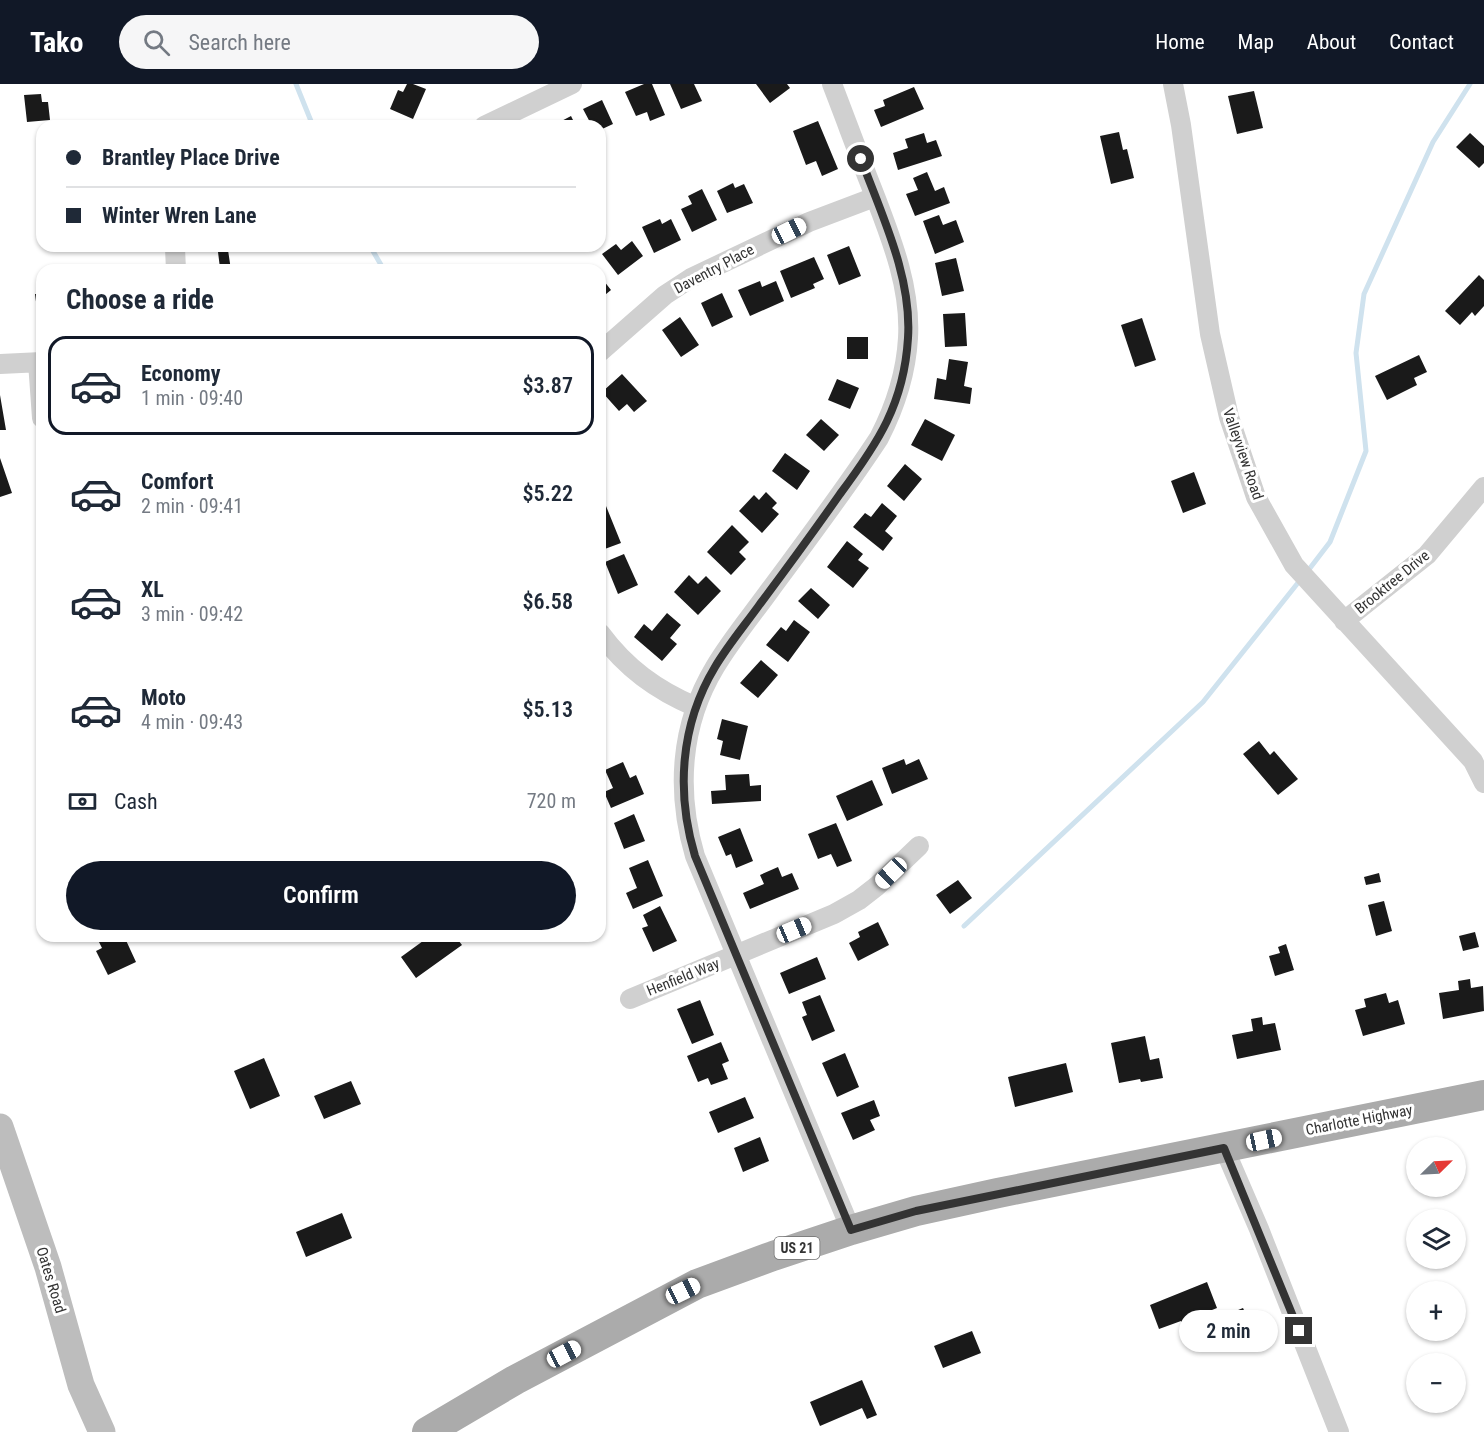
<!DOCTYPE html>
<html lang="en">
<head>
<meta charset="utf-8">
<style>
  body { margin:0; font-family:"Roboto Condensed",sans-serif; background:#f6f6f7; color:#1f2937; height:100vh; display:flex; flex-direction:column; font-size:22px; white-space:nowrap }
  * { box-sizing:border-box; margin:0 }
  p { font-size:20px; color:#747a83 }
  .icon { flex:none; width:33px; height:33px; fill:none; stroke:currentColor; stroke-width:2; stroke-linecap:round; stroke-linejoin:round }
  .map { position:relative; flex:1; overflow:hidden }
  .side { position:absolute; left:36px; top:180px; width:570px; height:678px; display:flex; flex-direction:column; background:#fff; border-radius:18px; box-shadow:0 2px 4px #0004 }
  .side>* { flex:none }
  .top-card { position:absolute; left:36px; top:36px; width:570px; height:132px; border-radius:18px; box-shadow:0 2px 4px #0004; display:grid; align-content:center; height:132px; padding:0 30px; background:#fff }
  .needle { width:39px; rotate:66deg }
  .controls { position:absolute; left:1406px; top:1053px; display:grid; gap:12px }
  .controls a { display:grid; place-items:center; width:60px; height:60px; border-radius:50%; background:#fff; box-shadow:0 2px 4px #0004; font-size:30px }
  .end { position:absolute; width:27px; height:27px; margin:-14px; border:8px solid #333; background:#fff; box-shadow:0 0 0 3px #fff }
  .from { border-radius:50% }
  .bubble { position:absolute; height:42px; border-radius:21px; background:#fff; box-shadow:0 2px 4px #0004; font-size:20px; font-weight:600; line-height:42px; text-align:center }
  .car { position:absolute; width:18px; height:36px; margin:-18px -9px; border-radius:8px; box-shadow:0 0 4px 2px #0007; background:linear-gradient(#fff 24%,#345 0 40%,#fff 0 76%,#345 0 86%,#fff 0) }
  .top-card b { display:flex; align-items:center; gap:21px; height:57px; font-size:22px }
  .top-card b+b { border-top:2px solid #e0e1e3 }
  .top-card i { width:15px; height:15px; background:#1f2937 }
  ul { padding:0; list-style:none }
  li { display:flex; align-items:center; gap:18px; height:99px; margin:0 12px 9px; padding:0 18px; border:3px solid transparent; border-radius:18px }
  li div { flex:1 }
  li b { display:block; font-size:22px }
  li em { font-style:normal; font-weight:600 }
  li.selected { border-color:#111827 }
  li>.icon { width:54px; height:54px; stroke-width:1.5 }
  h2 { padding:0 30px; font-size:27px; line-height:72px }
  .pay { display:flex; align-items:center; gap:15px; height:66px; padding:0 30px; font-size:22px }
  .pay p { margin-inline-start:auto }
  .primary-button { display:flex; gap:12px; margin-top:auto; padding:12px 30px }
  .primary-button a { flex:1; height:69px; border-radius:36px; background:#111827; color:#fff; font-size:24px; font-weight:600; line-height:69px; text-align:center }
  header { display:flex; align-items:center; gap:36px; box-sizing:border-box; height:84px; padding:0 30px; background:#111827; color:#fff }
  header strong { font-size:28px }
  nav { display:flex; gap:33px; margin-inline-start:auto; font-size:21px }
  .search { width:420px; height:54px; background:#f6f6f7; display:flex; align-items:center; gap:15px; box-sizing:border-box; padding:0 21px; border-radius:33px; color:#747a83; font-size:22px }
  .map>svg:first-child { display:block }
  .lines { fill:none; stroke-linecap:round; stroke-linejoin:round }
  .stream { stroke:#cfe2ee; stroke-width:5 }
  .building { fill:#1a1a1a }
  .street { stroke:#d0d0d0; stroke-width:20 }
  .secondary { stroke:#bdbdbd; stroke-width:27 }
  .primary { stroke:#ababab; stroke-width:30 }
  .route { stroke:#333; stroke-width:8 }
  .labels { text-anchor:middle; dominant-baseline:central; stroke-width:6; stroke-linejoin:round; paint-order:stroke }
  .shield { fill:#fff; stroke:#707070; stroke-width:1.5 }
  .shield-label { font-size:14px; font-weight:bold; fill:#333 }
  .street-label { font-size:15px; fill:#333; stroke:#fff }
</style>
</head>
<body>
<header>
<strong>Tako</strong>
<div class="search"><svg class="icon" aria-label="search" viewBox="0 0 24 24"><circle cx="10" cy="10" r="6"/><path d="M15 15l6 6"/></svg>Search here</div>
<nav><a>Home</a><a>Map</a><a>About</a><a>Contact</a></nav>
</header>
<div class="map">
<svg width="1484" height="1348" viewBox="0 0 1484 1348">
  <rect width="100%" height="100%" fill="#fff"/>
  <g class="lines">
    <!-- stream -->
    <path class="stream" d="M296 0 313 42
      M370 162 384 186
      M1307 488 1330 458 1366 367 1356 269 1364 210 1433 58 1470 0
      M964 842 1203 618 1301 495"/>
  </g>
  <!-- building -->
  <path class="building" d="M407 0H413L426 5 413 35 390 25 398 6 403 8Z
    M644 0H652L665 31 650 37 647 28 636 32 625 8Z
    M670 0H694L702 17 681 25Z
    M756 0H787L790 4 770 19Z
    M914 3 924 25 881 43 874 26 885 22 883 16Z
    M1254 7 1263 44 1237 50 1228 12Z
    M41 10 42 18H48L50 36 27 38 24 11Z
    M602 16 613 40 600 46V42H592L583 25Z
    M571 32 576 42H552Z
    M818 37 838 85 822 92 816 77 806 81 793 47Z
    M1119 48 1123 66 1127 65 1134 94 1111 100 1100 52Z
    M924 49 927 59 936 56 942 72 898 86 893 69 908 64 905 55Z
    M1470 49 1484 62V79L1479 84 1456 63Z
    M927 88 935 107 944 103 950 119 915 132 906 110 918 106 913 94Z
    M733 99 735 104 744 100 753 119 727 129 717 107Z
    M702 105 717 136 692 148 681 125 692 120 688 112Z
    M939 131 943 141 956 136 964 158 935 170 923 137Z
    M660 135 662 140 671 135 681 156 654 169 642 143Z
    M632 157 643 172 618 191 602 170 616 160 621 166Z
    M849 162 861 192 839 201 827 171Z
    M228 166 231 186H213L220 184 218 168Z
    M814 173 824 195 813 200 815 204 791 214 780 187Z
    M956 174 964 207 942 212 935 179Z
    M1479 191 1484 196V222L1475 232 1472 228 1460 241 1445 227Z
    M600 192 611 206 600 215Z
    M760 197 762 203 776 197 784 217 750 232 738 206Z
    M722 209 733 233 712 243 701 219Z
    M35 210H42V232L38 233Z
    M965 229 967 262 945 263 943 230Z
    M680 233 699 261 681 273 662 246Z
    M1142 234 1156 276 1135 283 1121 241Z
    M847 253H868V275H847Z
    M1419 271 1427 288 1414 294 1417 301 1387 316 1375 292Z
    M949 275 968 278 964 302 972 304 970 320 934 315 937 294 946 296Z
    M622 290 647 317 634 328 627 320 619 327 602 308Z
    M837 295 859 304 850 325 828 316Z
    M0 311 6 346H0Z
    M821 335 839 351 824 367 806 351Z
    M925 335 955 351 942 377 911 361Z
    M785 369 810 387 797 406 772 387Z
    M0 374 12 409 0 413Z
    M905 380 922 395 904 417 887 402Z
    M1194 388 1206 420 1183 429 1171 397Z
    M766 408 777 419 772 424 779 430 762 449 739 427 754 411 759 416Z
    M882 419 897 432 885 447 893 454 883 467 853 443 865 429 871 433Z
    M606 422 621 459 602 466 600 462V424Z
    M732 441 749 458 739 468 746 475 731 491 707 468Z
    M847 457 863 470 858 476 869 484 853 504 827 483Z
    M624 470 638 501 618 510 605 478Z
    M689 491 698 500 706 492 721 507 698 531 674 508Z
    M811 504 830 521 818 535 798 517Z
    M667 529 681 541 670 554 677 560 662 577 634 553 644 540 652 547Z
    M794 536 810 548 788 578 766 561 781 543 786 547Z
    M761 576 778 591 758 614 740 599Z
    M722 635 748 642 740 676 720 671 723 657 717 655Z
    M1259 657 1270 671 1274 667 1298 695 1278 711 1243 670Z
    M904 675 906 681 919 675 928 695 892 710 882 684Z
    M623 678 630 694 636 691 644 710 611 724 604 708 613 704 605 686Z
    M749 690 750 702 761 701V717L712 720 711 707 726 706 725 691Z
    M872 696 883 721 847 737 836 712Z
    M634 730 645 757 624 765 614 739Z
    M836 739 852 777 837 783 831 770 818 775 808 750Z
    M740 744 753 777 736 784 731 770 726 772 718 753Z
    M648 776 663 812 633 825 626 809 637 804 629 784Z
    M778 783 782 793 792 789 799 805 750 825 743 809 764 800 760 791Z
    M1379 789 1381 798 1366 801 1364 793Z
    M958 796 972 814 950 830 936 811Z
    M1384 817 1392 847 1376 852 1368 821Z
    M660 822 677 857 653 868 642 844 648 842 643 831Z
    M878 838 889 861 858 877 849 859 860 853 858 848Z
    M1475 848 1479 863 1463 867 1459 852Z
    M96 852H124L136 878 108 891 96 867 102 864Z
    M420 852H455L462 861 416 894 401 873 423 857Z
    M1286 860 1294 886 1275 892 1269 872 1280 869 1278 863Z
    M817 873 826 895 789 910 780 889Z
    M1470 895 1471 904 1483 902 1484 927 1443 935 1439 909 1459 906 1458 897Z
    M1386 909 1389 919 1398 916 1405 940 1363 952 1355 926 1366 923 1364 915Z
    M820 911 835 947 812 957 802 933 807 931 802 918Z
    M700 916 714 951 692 960 677 925Z
    M1262 933 1263 941 1275 939 1281 966 1237 975 1232 951 1253 947 1251 935Z
    M1145 952 1150 976 1159 974 1163 994 1141 998 1140 995 1119 999 1111 959Z
    M721 958 729 977 722 980 728 995 711 1001 708 994 698 998 687 972Z
    M845 969 859 1003 837 1013 822 979Z
    M264 974 280 1012 250 1025 234 987Z
    M1066 979 1073 1008 1015 1023 1008 993Z
    M351 997 361 1020 324 1035 314 1012Z
    M745 1013 754 1034 718 1049 709 1028Z
    M874 1016 880 1032 870 1036 875 1046 853 1056 841 1029Z
    M760 1053 769 1077 743 1088 734 1064Z
    M342 1129 352 1154 306 1173 296 1148Z
    M1207 1198 1217 1224 1197 1232 1201 1240 1185 1246 1181 1237 1159 1245 1150 1221Z
    M1243 1224 1252 1244 1234 1252 1226 1231Z
    M972 1247 981 1269 943 1284 934 1262Z
    M862 1296 877 1331 867 1335 862 1324 820 1342 810 1318Z"/>
  <g class="lines">
    <!-- street -->
    <path class="street" d="M832 0C846 36 859 72 873 107 891 154 911 203 908 254 906 290 895 323 879 354 845 406 807 456 770 506 752 531 731 556 715 583 680 641 676 708 695 772L851 1146
      M1173 0 1181 41 1210 250 1229 333 1256 413 1294 481 1473 677 1484 699
      M484 42 572 0
      M175 164 176 186
      M600 268 665 211 691 194 809 138 875 113
      M38 278 42 334
      M0 280 42 278
      M1344 537 1427 471 1484 403
      M600 549C626 584 656 606 696 623
      M630 915 834 830 859 816 877 802 919 762
      M1224 1064 1259 1145 1339 1348"/>
    <!-- secondary -->
    <path class="secondary" d="M0 1043 48 1183 81 1301 102 1348"/>
    <!-- primary -->
    <path class="primary" d="M427 1348 515 1296 697 1200 773 1172 851 1146 916 1127 998 1109 1484 1011"/>
  </g>
  <g class="lines">
    <!-- route -->
    <path class="route" d="M861 75C882 132 912 193 908 254 904 320 878 359 840 410 814 447 787 484 760 520 745 541 728 561 715 583 680 641 676 709 695 772L851 1146 916 1127 1224 1064 1299 1247"/>
  </g>
  <g class="labels">
    <!-- shield labels -->
    <rect class="shield" x="774.5" y="1153" width="45" height="22" rx="4.5"/>
    <g class="shield-label">
      <text x="797" y="1164">US 21</text>
    </g>
    <!-- street labels -->
    <g class="street-label">
      <text transform="translate(714 185) rotate(-28)">Daventry Place</text>
      <text transform="translate(1243 370) rotate(71)">Valleyview Road</text>
      <text transform="translate(1392 498) rotate(-39)">Brooktree Drive</text>
      <text transform="translate(683 893) rotate(-22)">Henfield Way</text>
      <text transform="translate(1359 1036) rotate(-11)">Charlotte Highway</text>
      <text transform="translate(51 1196) rotate(73)">Oates Road</text>
    </g>
  </g>
</svg>
<div class="controls">
<a><svg class="needle" viewBox="-14 -14 28 28"><path d="M0-13l5 13h-10z" fill="#e53935"/><path d="M0 13l5-13h-10z" fill="#747a83"/></svg></a>
<a><svg class="icon" aria-label="layers" viewBox="0 0 24 24"><path d="M12 4l9 5-9 5-9-5zM3 14l9 5 9-5"/></svg></a>
<a>+</a>
<a>−</a>
</div>
<i class="end from" style="left:861px;top:75px"></i>
<i class="end" style="left:1299px;top:1247px"></i>
<div class="bubble" style="left:1179px;top:1226px;width:99px">2 min</div>
<i class="car" style="left:789px;top:147px;rotate:64deg"></i>
<i class="car" style="left:891px;top:789px;rotate:226deg"></i>
<i class="car" style="left:794px;top:846px;rotate:67deg"></i>
<i class="car" style="left:1264px;top:1056px;rotate:78deg"></i>
<i class="car" style="left:683px;top:1207px;rotate:64deg"></i>
<i class="car" style="left:564px;top:1270px;rotate:62deg"></i>
<div class="top-card">
<b><i class="from"></i>Brantley Place Drive</b>
<b><i></i>Winter Wren Lane</b>
</div>
<section class="side">
<h2>Choose a ride</h2>
<ul>
<li class="selected"><svg class="icon" aria-label="car" viewBox="0 0 24 24"><path d="M5 17H2v-5l4-1 3-4h7l3 4 3 1v5h-3M9 17h6M6 11h13"/><circle cx="7" cy="17" r="2"/><circle cx="17" cy="17" r="2"/></svg><div><b>Economy</b><p>1 min · 09:40</p></div><em>$3.87</em></li>
<li><svg class="icon" aria-label="car" viewBox="0 0 24 24"><path d="M5 17H2v-5l4-1 3-4h7l3 4 3 1v5h-3M9 17h6M6 11h13"/><circle cx="7" cy="17" r="2"/><circle cx="17" cy="17" r="2"/></svg><div><b>Comfort</b><p>2 min · 09:41</p></div><em>$5.22</em></li>
<li><svg class="icon" aria-label="car" viewBox="0 0 24 24"><path d="M5 17H2v-5l4-1 3-4h7l3 4 3 1v5h-3M9 17h6M6 11h13"/><circle cx="7" cy="17" r="2"/><circle cx="17" cy="17" r="2"/></svg><div><b>XL</b><p>3 min · 09:42</p></div><em>$6.58</em></li>
<li><svg class="icon" aria-label="car" viewBox="0 0 24 24"><path d="M5 17H2v-5l4-1 3-4h7l3 4 3 1v5h-3M9 17h6M6 11h13"/><circle cx="7" cy="17" r="2"/><circle cx="17" cy="17" r="2"/></svg><div><b>Moto</b><p>4 min · 09:43</p></div><em>$5.13</em></li>
</ul>
<div class="pay"><svg class="icon" aria-label="cash" viewBox="0 0 24 24"><path d="M3 7h18v10H3z"/><circle cx="12" cy="12" r="2"/></svg>Cash<p>720 m</p></div>
<div class="primary-button"><a>Confirm</a></div>
</section>
</div>
</body>
</html>
